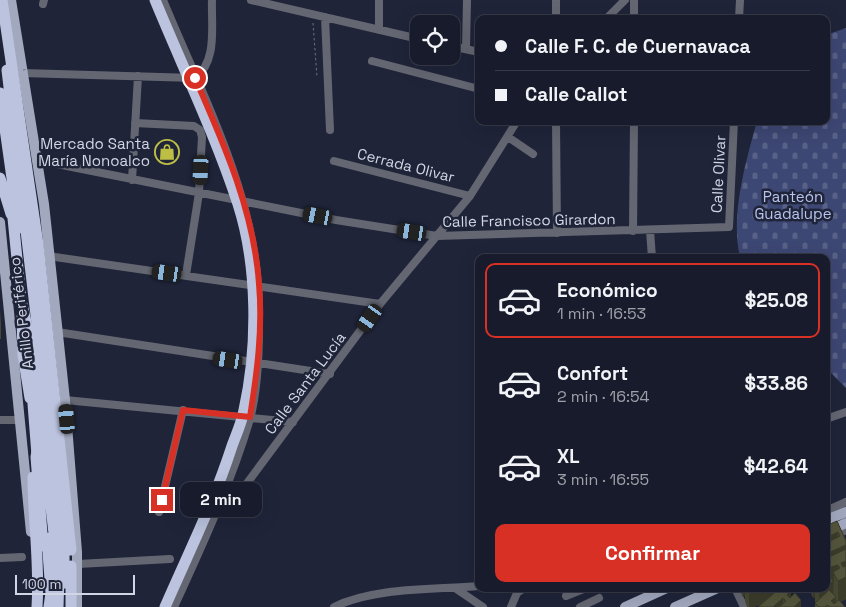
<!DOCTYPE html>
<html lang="es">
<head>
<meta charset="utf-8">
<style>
  body { margin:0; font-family:"Space Grotesk",sans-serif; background:#242837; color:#f1f3f6; height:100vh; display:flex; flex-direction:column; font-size:19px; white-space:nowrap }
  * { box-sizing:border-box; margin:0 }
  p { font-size:16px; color:#9ea1a9 }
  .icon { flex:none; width:28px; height:28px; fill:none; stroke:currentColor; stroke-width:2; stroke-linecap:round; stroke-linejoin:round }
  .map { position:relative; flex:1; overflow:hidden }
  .panel { position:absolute; left:475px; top:254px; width:355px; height:338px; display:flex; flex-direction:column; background:#171b2b; border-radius:10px; box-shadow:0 5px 20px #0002,0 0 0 1px #363947 }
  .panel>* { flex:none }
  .banner { position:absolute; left:475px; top:15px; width:355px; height:110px; border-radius:10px; box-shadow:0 5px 20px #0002,0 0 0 1px #363947; display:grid; align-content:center; height:110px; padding:0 20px; background:#171b2b }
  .fabs { position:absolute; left:410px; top:15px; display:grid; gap:10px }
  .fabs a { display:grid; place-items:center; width:50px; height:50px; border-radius:10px; background:#171b2b; box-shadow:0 5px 20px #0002,0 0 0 1px #363947; font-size:25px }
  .scale { position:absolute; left:15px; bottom:12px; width:120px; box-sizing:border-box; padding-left:5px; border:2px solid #d2d6e4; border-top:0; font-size:14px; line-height:18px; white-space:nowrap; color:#d2d6e4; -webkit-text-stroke:4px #1f2439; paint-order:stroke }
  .end { position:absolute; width:22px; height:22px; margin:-11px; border:6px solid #d93025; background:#fff; box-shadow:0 0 0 2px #fff }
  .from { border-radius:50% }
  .bubble { position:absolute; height:35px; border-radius:10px; background:#171b2b; box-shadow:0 5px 20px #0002,0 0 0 1px #363947; font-size:16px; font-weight:600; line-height:35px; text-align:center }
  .car { position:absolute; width:15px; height:30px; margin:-15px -8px; border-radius:6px; box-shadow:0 0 4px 1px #0007; background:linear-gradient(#222 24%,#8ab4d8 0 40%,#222 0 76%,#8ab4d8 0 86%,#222 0) }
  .banner b { display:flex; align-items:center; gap:18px; height:48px; font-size:19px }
  .banner b+b { border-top:1px solid #363947 }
  .banner i { width:12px; height:12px; background:#f1f3f6 }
  ul { padding:9px 0 0; list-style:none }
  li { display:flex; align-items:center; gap:15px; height:75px; margin:0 10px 8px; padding:0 10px; border:2px solid transparent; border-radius:10px }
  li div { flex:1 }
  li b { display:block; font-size:19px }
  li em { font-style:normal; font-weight:600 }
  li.on { border-color:#d93025 }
  li>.icon { width:45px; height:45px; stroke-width:1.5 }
  .primary-button { display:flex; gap:10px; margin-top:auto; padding:10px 20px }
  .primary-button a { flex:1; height:58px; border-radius:10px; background:#d93025; color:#fff; font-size:20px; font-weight:600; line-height:58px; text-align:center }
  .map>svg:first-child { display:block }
  .cemetery { fill:url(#cemetery-stones) }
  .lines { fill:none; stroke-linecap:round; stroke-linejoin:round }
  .path { stroke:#6c7183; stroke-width:1; stroke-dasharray:2.5 2.5; stroke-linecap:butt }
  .minor { stroke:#646772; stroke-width:8 }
  .major { stroke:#a2a9bf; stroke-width:10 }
  .highway { stroke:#bbc3de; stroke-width:11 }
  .path-bridge { stroke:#6c7183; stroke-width:1; stroke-dasharray:2.5 2.5; stroke-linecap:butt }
  .highway-bridge { stroke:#bbc3de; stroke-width:11 }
  .wall { fill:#484934 }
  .shaded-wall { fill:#3b3c2a; fill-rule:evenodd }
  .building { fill:#54553c; stroke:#3b3c2a; fill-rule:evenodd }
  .route { stroke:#d93025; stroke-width:6 }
  .labels { text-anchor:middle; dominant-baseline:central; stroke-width:5; stroke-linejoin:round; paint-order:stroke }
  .poi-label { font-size:15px; fill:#d2d6e4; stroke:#1f2439; text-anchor:end }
  .street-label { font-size:15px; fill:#d2d6e4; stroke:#1f2439 }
  .park-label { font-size:15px; fill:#b8c3ee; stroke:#1f2439 }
</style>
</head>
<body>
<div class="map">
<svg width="846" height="607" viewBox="0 0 846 607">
  <defs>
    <pattern id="cemetery-stones" width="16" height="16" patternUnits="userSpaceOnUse" patternTransform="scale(1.25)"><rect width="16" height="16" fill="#3d4773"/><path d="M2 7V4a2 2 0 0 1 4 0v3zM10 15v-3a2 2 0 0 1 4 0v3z" fill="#586187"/></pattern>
  </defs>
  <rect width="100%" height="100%" fill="#1f2439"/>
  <!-- cemetery -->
  <path class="cemetery" d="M846 28V388L826 368V360L829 358 826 343V258L740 257C730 216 746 161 757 121H826V35Z"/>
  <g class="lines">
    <!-- path -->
    <path class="path" d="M313 23 317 77"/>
    <!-- minor -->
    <path class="minor" d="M163 0C205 102 261 204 259 316
      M251 0 419 39
      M43 4 44 0
      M325 17 330 130
      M556 19V0
      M606 19 625 0
      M634 19V0
      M739 19 740 0
      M379 30V0
      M451 46 479 52
      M466 49 467 0
      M372 61 479 89
      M22 73 195 78C218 61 211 25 212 0
      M556 121 557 233
      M135 123 194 126 200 130 202 137 199 193 186 275
      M508 137 533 154
      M37 160 336 220 437 236 729 227 734 121
      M334 161 470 196
      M132 180 138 76
      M650 230 652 258
      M633 231 634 121
      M48 256 380 304
      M57 332 330 374
      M65 400 293 422
      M826 419 846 412
      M0 420H18
      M239 494 380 304 470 196 517 121
      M826 511 846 502
      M159 512 183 410
      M826 540 846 530
      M0 558 22 557
      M78 564 170 559
      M455 588 483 607
      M735 588 744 607
      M566 596 586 588
      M174 607C202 546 231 483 250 419 258 389 259 357 259 327
      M334 607C375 587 433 590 479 586
      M511 607 517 593 524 588
      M580 607 599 598"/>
    <!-- major -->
    <path class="major" d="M11 0 44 204 65 400 77 552V607
      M0 222 31 532
      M826 520 846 512
      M826 532 846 523
      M625 607 667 588
      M675 607 718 588"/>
    <!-- highway -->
    <path class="highway" d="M7 70 64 552V583
      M0 93 19 228
      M0 178 11 214
      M38 244 71 550
      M22 317 23 355 30 398
      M32 391 37 455
      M33 477C33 520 40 563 37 607
      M71 607V566"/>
    <!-- path-bridge -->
    <path class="path-bridge" d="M23 70 28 69"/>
    <!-- highway-bridge -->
    <path class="highway-bridge" d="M2 0 38 244
      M155 0C183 68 215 134 238 204 258 266 258 347 244 410 242 422 236 435 232 446 214 502 188 554 165 607
      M13 218 21 300 33 353 59 576 58 607
      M38 446 36 457 43 546
      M47 538 51 593 49 607"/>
  </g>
  <!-- wall -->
  <path class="wall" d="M0 311 1 324V339H0Z
    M837 521 846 541V599L840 602 845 607H815V597L813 598 809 588H826V526Z
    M738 588H799L791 591V596L801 607 762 604 754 607H747L745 601V596L743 597Z"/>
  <!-- shaded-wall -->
  <path class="shaded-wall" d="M838 532V549L846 545V599L838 603V581L834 572 833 599 836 597V607L827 605V607H819V588H826V554L828 537ZM827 558 831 567V583L827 584ZM838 565 840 568 838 580Z
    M743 588H745V596L743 597Z
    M749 588H781V595L754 607H749Z
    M789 588H799L791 591V607L787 595Z
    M813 588H815V597L813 598Z
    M783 598V607H774V606Z
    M801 600V607H794Z"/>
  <!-- building -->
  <path class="building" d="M837 521 846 541V545L826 554V543L827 542 826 526ZM838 532 840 536 830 541 828 537Z
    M846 549V561L841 563 843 567 846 566V577L838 581 833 572 840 568 838 565 831 567 827 558Z
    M829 573 833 582 826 585V574Z
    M780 588H789L791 590 787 595 790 598 795 593 801 600 794 607H779L786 601 783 598 774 606V607H758Z
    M829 590 836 597 831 601 834 604 839 600 845 607H830L827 605 825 607H819L815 603Z"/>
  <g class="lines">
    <!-- route -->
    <path class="route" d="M162 500 183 410 250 417C257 373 263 329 259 284 254 211 224 144 195 78"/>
  </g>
  <!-- icons -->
  <defs>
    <symbol id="shop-ring" viewBox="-11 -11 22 22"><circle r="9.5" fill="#1f2439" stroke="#bcbf44" stroke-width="1.5"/><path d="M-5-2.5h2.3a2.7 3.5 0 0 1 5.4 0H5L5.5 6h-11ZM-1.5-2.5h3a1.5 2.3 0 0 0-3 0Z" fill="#bcbf44"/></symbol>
  </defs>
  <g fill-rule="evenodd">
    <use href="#shop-ring" x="153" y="138" width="28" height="28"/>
  </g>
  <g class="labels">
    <!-- poi labels -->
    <g class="poi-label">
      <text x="150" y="143">Mercado Santa<tspan x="150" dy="17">María Nonoalco</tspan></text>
    </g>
    <!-- street labels -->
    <g class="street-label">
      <text transform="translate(406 165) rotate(14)">Cerrada Olivar</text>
      <text transform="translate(718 174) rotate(-87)">Calle Olivar</text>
      <text transform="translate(529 220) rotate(-1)">Calle Francisco Girardon</text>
      <text transform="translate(21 313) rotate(-97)">Anillo Periférico</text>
      <text transform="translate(305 383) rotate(-53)">Calle Santa Lucía</text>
    </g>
    <!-- park labels -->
    <g class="park-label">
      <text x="793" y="196">Panteón<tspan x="793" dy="17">Guadalupe</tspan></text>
    </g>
  </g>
</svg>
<div class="fabs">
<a><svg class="icon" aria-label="locate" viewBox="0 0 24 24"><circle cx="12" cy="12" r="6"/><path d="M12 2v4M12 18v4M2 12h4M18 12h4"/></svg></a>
</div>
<div class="scale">100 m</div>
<i class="end from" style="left:195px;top:78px"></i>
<i class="end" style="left:162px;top:500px"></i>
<div class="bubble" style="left:180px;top:482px;width:82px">2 min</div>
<i class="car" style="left:201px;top:170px;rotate:183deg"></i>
<i class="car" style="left:318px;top:216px;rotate:281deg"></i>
<i class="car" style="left:412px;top:232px;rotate:279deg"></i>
<i class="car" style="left:167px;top:273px;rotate:278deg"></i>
<i class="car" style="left:370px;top:318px;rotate:215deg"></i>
<i class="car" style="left:228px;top:360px;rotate:279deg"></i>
<i class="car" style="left:67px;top:419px;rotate:355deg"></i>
<div class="banner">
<b><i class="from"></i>Calle F. C. de Cuernavaca</b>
<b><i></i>Calle Callot</b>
</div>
<section class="panel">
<ul>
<li class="on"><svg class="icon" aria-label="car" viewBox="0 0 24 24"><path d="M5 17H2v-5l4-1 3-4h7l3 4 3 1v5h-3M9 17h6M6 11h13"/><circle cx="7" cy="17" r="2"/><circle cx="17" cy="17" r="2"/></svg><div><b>Económico</b><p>1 min · 16:53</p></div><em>$25.08</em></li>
<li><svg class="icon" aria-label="car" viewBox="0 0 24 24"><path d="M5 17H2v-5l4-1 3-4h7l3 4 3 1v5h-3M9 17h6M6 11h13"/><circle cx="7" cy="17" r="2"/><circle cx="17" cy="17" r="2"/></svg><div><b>Confort</b><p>2 min · 16:54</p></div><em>$33.86</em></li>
<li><svg class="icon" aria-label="car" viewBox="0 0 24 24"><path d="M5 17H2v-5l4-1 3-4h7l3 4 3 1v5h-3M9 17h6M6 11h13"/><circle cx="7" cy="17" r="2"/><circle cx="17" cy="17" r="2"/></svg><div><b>XL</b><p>3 min · 16:55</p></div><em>$42.64</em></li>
</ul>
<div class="primary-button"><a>Confirmar</a></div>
</section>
</div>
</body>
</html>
